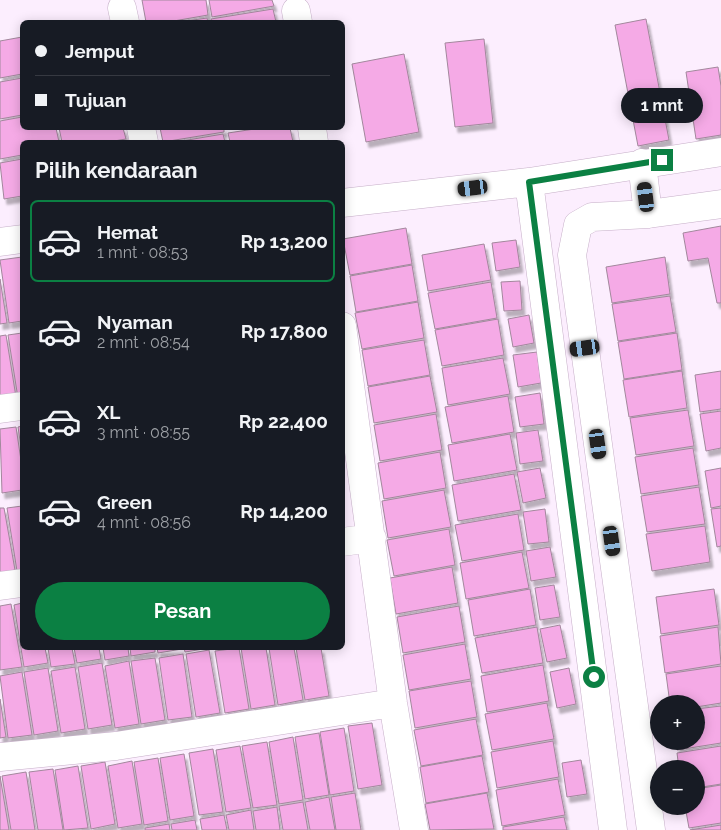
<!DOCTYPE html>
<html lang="id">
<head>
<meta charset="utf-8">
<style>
  body { margin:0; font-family:Raleway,sans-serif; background:#20242c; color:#f1f3f6; height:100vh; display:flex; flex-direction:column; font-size:19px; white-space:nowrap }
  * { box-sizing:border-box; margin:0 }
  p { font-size:16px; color:#9ea1a6 }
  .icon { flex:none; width:28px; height:28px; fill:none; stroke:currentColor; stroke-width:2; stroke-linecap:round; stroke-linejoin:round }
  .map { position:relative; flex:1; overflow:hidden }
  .drawer { position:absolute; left:20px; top:140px; width:325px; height:510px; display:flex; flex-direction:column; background:#171b24; border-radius:8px; box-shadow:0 2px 12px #0003 }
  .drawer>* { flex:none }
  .banner { position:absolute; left:20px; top:20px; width:325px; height:110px; border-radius:8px; box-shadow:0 2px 12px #0003; display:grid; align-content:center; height:110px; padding:0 15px; background:#171b24 }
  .tools { position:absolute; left:650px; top:695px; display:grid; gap:10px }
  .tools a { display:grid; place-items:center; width:55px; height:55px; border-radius:50%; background:#171b24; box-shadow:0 2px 12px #0003; font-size:25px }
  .end { position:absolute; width:22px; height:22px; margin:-11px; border:6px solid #0b8043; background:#fff; box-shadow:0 0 0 2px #fff }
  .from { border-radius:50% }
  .bubble { position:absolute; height:35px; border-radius:18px; background:#171b24; box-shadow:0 2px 12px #0003; font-size:16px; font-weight:700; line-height:35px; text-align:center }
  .car { position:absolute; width:15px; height:30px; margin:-15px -8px; border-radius:6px; box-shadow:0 0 4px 1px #0007; background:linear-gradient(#222 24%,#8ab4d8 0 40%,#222 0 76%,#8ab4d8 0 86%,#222 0) }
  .banner b { display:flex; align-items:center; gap:18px; height:48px; font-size:19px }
  .banner b+b { border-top:1px solid #363941 }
  .banner i { width:12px; height:12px; background:#f1f3f6 }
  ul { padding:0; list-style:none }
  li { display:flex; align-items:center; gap:15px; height:82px; margin:0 10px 8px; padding:0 5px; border:2px solid transparent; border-radius:8px }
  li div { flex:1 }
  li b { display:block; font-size:19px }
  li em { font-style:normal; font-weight:700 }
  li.active { border-color:#0b8043 }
  li>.icon { width:45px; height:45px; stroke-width:1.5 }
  h2 { padding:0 15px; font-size:22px; line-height:60px }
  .action { display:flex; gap:10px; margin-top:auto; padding:10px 15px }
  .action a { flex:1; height:58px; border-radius:30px; background:#0b8043; color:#fff; font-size:20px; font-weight:700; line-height:58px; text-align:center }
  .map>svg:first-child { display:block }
  .building { fill:#f5aae6; stroke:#a2879c; filter:url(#shadow) }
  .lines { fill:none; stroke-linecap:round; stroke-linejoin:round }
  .minor-casing { stroke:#c6afc8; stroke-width:29 }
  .minor { stroke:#fff; stroke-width:28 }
  .route { stroke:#0b8043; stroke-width:6 }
</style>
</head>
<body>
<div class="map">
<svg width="721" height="830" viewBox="0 0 721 830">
  <defs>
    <filter id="shadow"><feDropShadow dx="3" dy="5.5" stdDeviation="1" flood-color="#0004"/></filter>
  </defs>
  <rect width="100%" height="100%" fill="#fceefe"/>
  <!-- building -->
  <path class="building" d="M142 0H206L208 15 168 22H146Z
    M209 0H272L274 6 212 17Z
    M273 9 276 22H212L211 19Z
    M207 18 208 22H179Z
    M646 19 669 140 638 146 615 25Z
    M22 37V74L0 78V41Z
    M484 39 493 123 455 127 445 43Z
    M404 54 419 132 366 142 352 64Z
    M718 67 721 86V135L696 139 686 72Z
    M22 78V115L0 119V82Z
    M22 117V128H56L59 142H22V155L0 159V121Z
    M59 128H123L126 139 108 142H62Z
    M160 128H224V132L163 142Z
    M261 128H290L293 142H230L228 133Z
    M223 134 225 142H176Z
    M22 159V196L4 199 0 163Z
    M721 226V303H717L708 258 688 261 683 233Z
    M406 228 412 264 350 275 343 239Z
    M516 240 520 267 496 271 492 243Z
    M484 244 491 280 428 291 422 255Z
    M22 257V321L9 323 0 260Z
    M665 257 670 294 612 303 606 267Z
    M412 265 418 301 356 312 350 276Z
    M0 279 7 323 0 324Z
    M520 281 522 310 504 311 501 282Z
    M491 282 497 318 435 329 428 293Z
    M670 296 676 332 618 341 612 304Z
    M418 302 424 338 362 349 355 313Z
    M529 315 534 343 513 347 508 319Z
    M498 319 504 355 442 366 435 330Z
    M22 333V397L18 398 8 335Z
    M677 333 682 370 624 379 618 342Z
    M6 335 16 397 0 400V336Z
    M424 340 430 375 368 386 362 350Z
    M537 352 541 383 518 387 513 355Z
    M503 358 510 394 448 405 442 368Z
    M682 371 687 408 629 417 623 380Z
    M721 371V409L700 412 695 375Z
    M430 376 437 412 374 423 368 387Z
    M540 393 544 424 520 427 515 397Z
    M508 396 514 432 452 443 445 407Z
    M688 410 694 446 636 455 630 418Z
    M721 411V448L706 451 700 414Z
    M436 414 442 450 380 461 374 425Z
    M22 426V454L18 427Z
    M16 427 22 467V490L2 493 0 429Z
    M538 430 543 461 520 464 516 433Z
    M510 434 517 470 454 481 448 445Z
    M693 448 699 485 641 494 635 457Z
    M440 452 446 488 384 499 378 463Z
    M540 468 546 498 523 503 517 472Z
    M721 468V506L711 508 705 471Z
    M514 474 521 510 458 521 452 485Z
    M699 487 705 524 647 532 641 496Z
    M444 490 451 527 388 538 382 501Z
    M22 506V570L17 571 7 508Z
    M0 508H4L15 570 0 573Z
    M721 508V546L717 547 711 509Z
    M545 509 549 542 528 544 523 512Z
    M518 514 524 550 462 561 455 525Z
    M705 526 710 562 652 571 646 534Z
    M449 529 455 565 394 576 387 540Z
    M550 547 556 577 531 581 526 551Z
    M522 552 529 588 466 599 460 563Z
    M452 567 458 603 396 614 390 578Z
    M554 585 560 617 540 620 535 588Z
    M530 589 536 625 474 636 468 600Z
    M714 589 719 625 661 634 656 597Z
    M22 603V648H45L48 663 24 667 14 605Z
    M11 604 22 667 0 670V606Z
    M459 606 465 642 403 653 397 617Z
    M560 625 567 658 547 662 540 629Z
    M537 627 543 663 482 673 475 638Z
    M718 627 721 664 665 673 660 636Z
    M465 644 471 679 409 690 403 655Z
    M48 648H72L75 664 51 667Z
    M74 648H99L101 659 77 663Z
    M103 648H128L129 656 105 660Z
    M130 648H155V652L131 656Z
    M157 648H182V649L158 653Z
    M184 648H210L185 652Z
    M239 648 249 709 225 713 215 651Z
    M241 648H266L275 705 251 709Z
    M269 648H294L303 700 278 705Z
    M296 648H321L329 696 305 700Z
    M209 650 220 713 196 717 186 654Z
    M183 654 192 717 168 720 159 658Z
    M155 658 165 720 141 724 131 661Z
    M129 661 139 724 115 728 105 666Z
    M102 663 112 725 88 729 78 667Z
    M543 665 549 701 487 712 481 676Z
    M721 666V703L696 707V704H670L666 674Z
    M75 667 85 729 61 733 51 671Z
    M48 668 58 731 34 735 24 672Z
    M569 668 576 704 557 708 550 672Z
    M22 672 32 735 8 738 0 676Z
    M471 681 477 717 415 728 409 691Z
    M0 699 6 737 0 738Z
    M547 703 554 739 492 750 485 714Z
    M721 706V743L677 750 676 741H696V709Z
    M476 719 483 755 421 766 414 730Z
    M372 723 382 785 358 789 348 726Z
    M344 728 354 791 330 795 320 732Z
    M319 733 329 795 305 799 295 737Z
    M293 737 303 800 279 804 269 742Z
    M553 741 559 777 497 788 491 752Z
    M267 742 277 805 253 808 242 746Z
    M240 746 251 808 226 812 216 750Z
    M721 746V784L696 788V769H679L677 753Z
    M213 749 223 812 199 815 189 753Z
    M184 754 194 816 170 820 160 758Z
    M482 756 489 792 426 803 420 767Z
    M158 758 168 821 144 825 134 762Z
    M581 760 587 794 567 797 562 763Z
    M132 761 142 824 118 828 108 766Z
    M105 762 115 824 91 829 81 766Z
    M78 766 88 828 64 830 55 770Z
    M53 769 63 830H38L29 772Z
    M26 772 35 830H11L2 776Z
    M0 776 9 830H0Z
    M558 779 565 815 502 826 496 790Z
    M721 785V823L689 828 685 806H696V789Z
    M355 793 361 830H336L331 797Z
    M487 793 494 829 430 830 425 804Z
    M329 797 335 830H310L305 802Z
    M303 802 308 830H283L279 806Z
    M277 807 280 830H256L253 811Z
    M251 810 254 830H229L226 815Z
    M224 815 227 830H202L200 819Z
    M564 817 567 830H503V827Z
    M195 820 197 830H172L171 824Z
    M169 824 170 830H145V828Z
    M721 825V830H690Z"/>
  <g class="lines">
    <defs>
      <path id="minor" d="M122 8 125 22
        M296 11 298 22
        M141 128 144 142
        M312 128 314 142
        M642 163 648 214
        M529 182 613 830
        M342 203 529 182 721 152
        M0 242 22 239
        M342 326 393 703 414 830
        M0 409 22 406
        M342 542 372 538
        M0 586 22 583
        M0 757 116 746 393 703
        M651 830 572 255 578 225 592 217 648 214 721 204"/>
    </defs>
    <!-- minor casing -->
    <use href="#minor" class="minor-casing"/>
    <!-- minor -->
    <use href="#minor" class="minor"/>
  </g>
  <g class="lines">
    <!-- route -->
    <path class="route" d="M594 677 529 182 662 160"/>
  </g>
</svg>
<div class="tools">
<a>+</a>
<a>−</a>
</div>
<i class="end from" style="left:594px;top:677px"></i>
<i class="end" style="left:662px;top:160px"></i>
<div class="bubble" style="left:621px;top:88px;width:82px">1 mnt</div>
<i class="car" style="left:473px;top:188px;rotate:263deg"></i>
<i class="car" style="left:646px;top:197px;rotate:353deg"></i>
<i class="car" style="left:585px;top:348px;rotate:262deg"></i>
<i class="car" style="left:598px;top:444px;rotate:172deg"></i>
<i class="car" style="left:612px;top:541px;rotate:172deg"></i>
<div class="banner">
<b><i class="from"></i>Jemput</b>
<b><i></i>Tujuan</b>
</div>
<section class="drawer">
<h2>Pilih kendaraan</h2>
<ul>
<li class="active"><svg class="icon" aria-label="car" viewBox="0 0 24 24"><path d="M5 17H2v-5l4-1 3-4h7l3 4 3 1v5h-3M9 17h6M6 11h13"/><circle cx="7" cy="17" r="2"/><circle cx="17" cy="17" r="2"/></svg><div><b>Hemat</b><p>1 mnt · 08:53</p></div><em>Rp 13,200</em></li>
<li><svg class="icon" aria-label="car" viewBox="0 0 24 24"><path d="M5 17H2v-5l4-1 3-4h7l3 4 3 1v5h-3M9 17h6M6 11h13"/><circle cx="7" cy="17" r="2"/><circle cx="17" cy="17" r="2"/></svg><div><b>Nyaman</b><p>2 mnt · 08:54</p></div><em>Rp 17,800</em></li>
<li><svg class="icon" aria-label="car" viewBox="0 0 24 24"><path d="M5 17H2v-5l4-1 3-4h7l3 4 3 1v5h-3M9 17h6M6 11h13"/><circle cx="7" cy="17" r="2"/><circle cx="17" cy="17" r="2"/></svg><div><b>XL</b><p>3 mnt · 08:55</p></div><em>Rp 22,400</em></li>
<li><svg class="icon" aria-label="car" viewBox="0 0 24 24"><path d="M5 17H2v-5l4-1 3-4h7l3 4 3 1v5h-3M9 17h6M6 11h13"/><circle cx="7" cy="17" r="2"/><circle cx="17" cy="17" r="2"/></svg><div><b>Green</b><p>4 mnt · 08:56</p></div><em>Rp 14,200</em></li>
</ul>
<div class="action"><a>Pesan</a></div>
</section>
</div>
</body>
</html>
